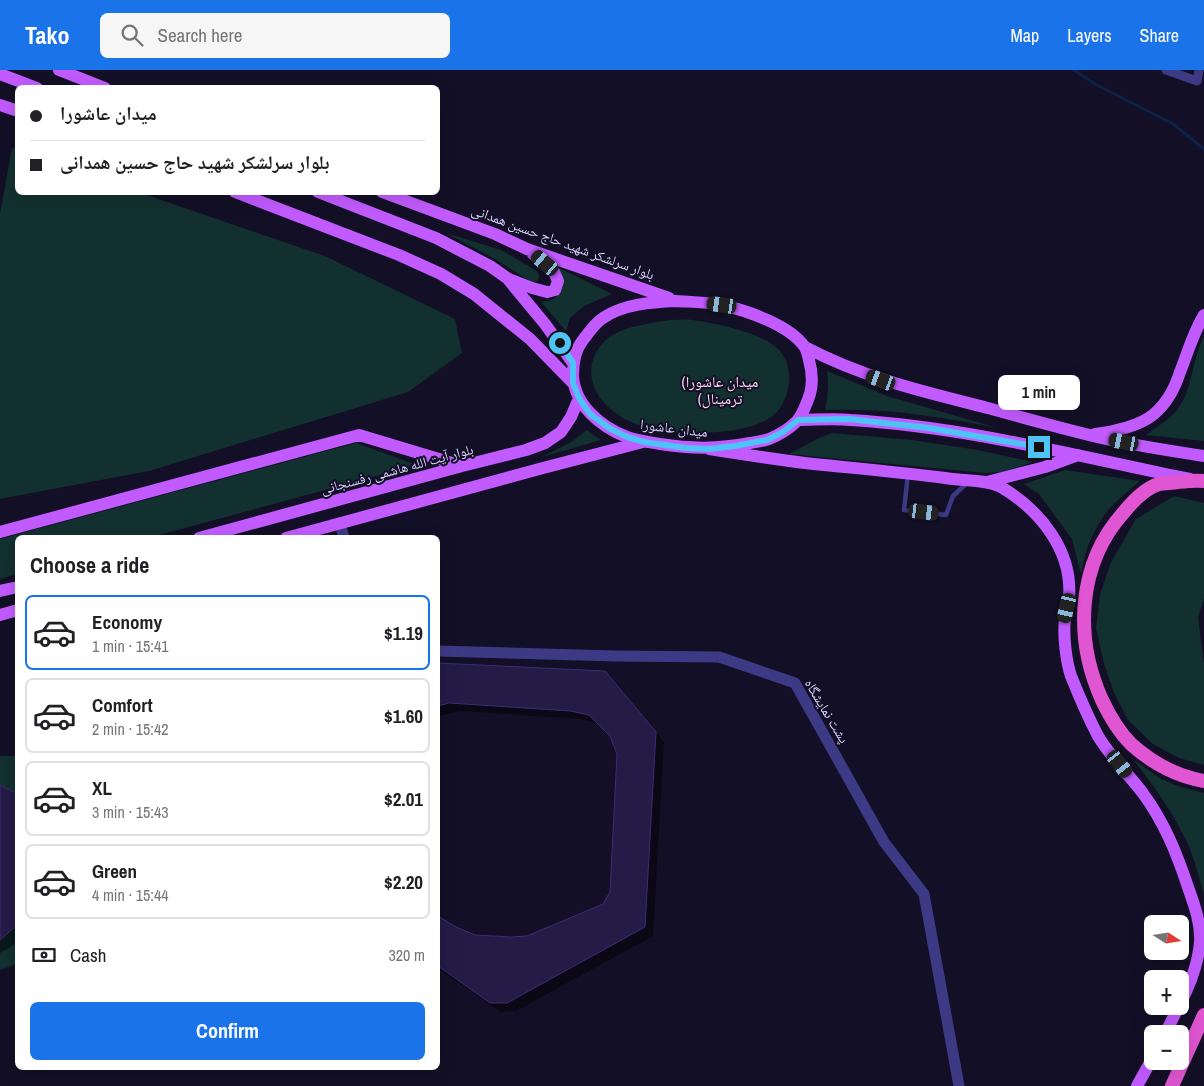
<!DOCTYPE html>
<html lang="en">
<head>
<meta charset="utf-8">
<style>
  body { margin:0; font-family:"Archivo Narrow","Noto Naskh Arabic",sans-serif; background:#f6f6f6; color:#202124; height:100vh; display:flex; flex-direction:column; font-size:19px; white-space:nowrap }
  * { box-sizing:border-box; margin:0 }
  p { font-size:16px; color:#757577 }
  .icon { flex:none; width:28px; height:28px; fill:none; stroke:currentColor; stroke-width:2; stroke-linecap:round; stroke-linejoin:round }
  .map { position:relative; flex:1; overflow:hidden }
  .side { position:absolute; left:15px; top:465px; width:425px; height:535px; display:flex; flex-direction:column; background:#fff; border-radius:8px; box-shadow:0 5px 20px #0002 }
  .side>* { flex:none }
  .hud { position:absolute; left:15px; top:15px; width:425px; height:110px; border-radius:8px; box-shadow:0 5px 20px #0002; display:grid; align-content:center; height:110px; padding:0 15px; background:#fff }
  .needle { width:32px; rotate:102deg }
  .buttons { position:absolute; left:1144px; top:845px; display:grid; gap:10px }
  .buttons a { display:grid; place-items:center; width:45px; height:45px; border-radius:8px; background:#fff; box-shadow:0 5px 20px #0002; font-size:25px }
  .end { position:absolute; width:22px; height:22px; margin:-11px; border:6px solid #4fc3f7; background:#111; box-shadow:0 0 0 2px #111 }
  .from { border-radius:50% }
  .bubble { position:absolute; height:35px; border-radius:8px; background:#fff; box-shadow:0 5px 20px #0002; font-size:16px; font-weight:800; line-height:35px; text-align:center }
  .car { position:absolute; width:15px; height:30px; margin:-15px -8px; border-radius:6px; box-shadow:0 0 4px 1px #0007; background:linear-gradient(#222 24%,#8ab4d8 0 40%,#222 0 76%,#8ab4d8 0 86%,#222 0) }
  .hud b { display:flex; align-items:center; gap:18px; height:48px; font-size:19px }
  .hud b+b { border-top:1px solid #e0e0e0 }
  .hud i { width:12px; height:12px; background:#202124 }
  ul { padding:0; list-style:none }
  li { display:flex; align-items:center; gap:15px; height:75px; margin:0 10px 8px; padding:0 5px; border:2px solid #e0e0e0; border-radius:8px }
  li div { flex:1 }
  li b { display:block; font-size:19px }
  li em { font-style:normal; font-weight:800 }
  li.selected { border-color:#1a73e8 }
  li>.icon { width:45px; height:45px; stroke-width:1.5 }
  h2 { padding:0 15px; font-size:22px; line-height:60px }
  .pay { display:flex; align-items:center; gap:12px; height:55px; padding:0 15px; font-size:19px }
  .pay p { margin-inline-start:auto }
  .cta { display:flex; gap:10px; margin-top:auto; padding:10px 15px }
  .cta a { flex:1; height:58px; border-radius:8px; background:#1a73e8; color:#fff; font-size:20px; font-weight:800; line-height:58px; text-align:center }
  header { display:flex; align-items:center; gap:30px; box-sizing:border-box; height:70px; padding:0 25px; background:#1a73e8; color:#fff }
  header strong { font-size:24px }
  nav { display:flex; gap:28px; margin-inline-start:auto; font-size:18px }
  .search { width:350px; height:45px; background:#f6f6f6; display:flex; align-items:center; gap:12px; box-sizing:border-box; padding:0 18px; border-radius:8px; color:#757577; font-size:19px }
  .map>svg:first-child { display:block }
  .green { fill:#12302f }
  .shadow { fill:#0007 }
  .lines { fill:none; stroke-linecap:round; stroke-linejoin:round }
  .stream { stroke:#0c2248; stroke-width:3 }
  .building { fill:#241b47; stroke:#3b2d73 }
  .service { stroke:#3d3a85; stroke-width:4.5 }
  .minor { stroke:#3d3a85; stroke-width:9 }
  .tertiary { stroke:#3d3a85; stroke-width:11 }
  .primary { stroke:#c25bff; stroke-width:12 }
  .trunk { stroke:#e055d1; stroke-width:14 }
  .route { stroke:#4fc3f7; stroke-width:6 }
  .labels { text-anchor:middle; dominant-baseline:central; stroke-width:4; stroke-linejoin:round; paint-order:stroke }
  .street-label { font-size:14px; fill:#d9d4ff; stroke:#130f26 }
  .neighbourhood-label { font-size:15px; fill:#ffd6f0; stroke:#130f26 }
</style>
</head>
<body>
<header>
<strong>Tako</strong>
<div class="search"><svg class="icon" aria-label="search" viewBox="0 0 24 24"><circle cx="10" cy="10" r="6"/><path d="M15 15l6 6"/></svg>Search here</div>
<nav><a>Map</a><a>Layers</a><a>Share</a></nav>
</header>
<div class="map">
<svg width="1204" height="1016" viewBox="0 0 1204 1016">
  <rect width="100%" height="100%" fill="#130f26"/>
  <!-- green -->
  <path class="green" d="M12 78 17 80 18 122 141 123 325 186 455 249 462 283 408 322 149 401 0 429V144Z
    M446 163 501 180 537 201 539 205 538 210 534 213 530 211 495 189 472 177Z
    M559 198 612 224 584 236 570 248 566 261 541 232C544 231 550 231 553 229 563 225 559 207 559 198Z
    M670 250C677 250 685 249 692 250 715 253 765 263 780 281 792 296 791 315 784 331 776 350 754 357 735 360 707 364 671 365 644 357 616 348 586 326 592 293 595 282 602 272 611 266 626 256 652 253 670 250Z
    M1204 266V371L1146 365C1156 357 1169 350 1177 340 1193 320 1192 288 1204 266Z
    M827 301 887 326 998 358C941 347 883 337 825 340 828 327 829 315 827 301Z
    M587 360 601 370 542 387 573 371Z
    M832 363 912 370 978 380 1033 392 1002 402 985 403 789 384 819 368Z
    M356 373 417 395 152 467 18 468 17 504 0 509V469Z
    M1065 400 1140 411C1130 420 1119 428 1111 437 1094 456 1085 480 1081 504L1072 469 1039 424 1024 414Z
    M1174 426 1204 433V529L1198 547 1204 594V695L1179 688 1153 674 1128 650 1114 623 1104 594 1096 558 1100 525 1111 492 1136 449Z
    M0 686H18L17 894 0 900Z
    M1133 689 1161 709 1178 716 1204 723V825C1199 807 1194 787 1186 770 1172 741 1153 715 1133 689Z"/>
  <!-- shadow -->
  <path class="shadow" d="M438 594 604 602 614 611 664 672 653 866 516 941 500 942 438 898V848L456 858 474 866 527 867 604 835 611 822 618 684 611 666 599 654 580 649 459 641 440 646 438 649Z
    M0 717 18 726V871L9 878 0 883Z"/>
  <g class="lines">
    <!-- stream -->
    <path class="stream" d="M1074 0 1095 14 1173 54 1204 79"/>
  </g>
  <!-- building -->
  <path class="building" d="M438 593 605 601 656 662 645 857 507 933H490L438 896V846L456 857 475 865 511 867 527 866 603 834 610 822 617 684 610 666 589 645 570 641 449 633 438 636Z
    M0 715 18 724V854L0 870Z"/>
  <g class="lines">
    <!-- service -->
    <path class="service" d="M908 404 904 440 946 445 953 426 967 413"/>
    <!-- minor -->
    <path class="minor" d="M1166 0 1197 11 1199 0"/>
    <!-- tertiary -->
    <path class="tertiary" d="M340 453 344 468
      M438 581 615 586 719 587 795 613 884 772 924 824 959 1016"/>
    <!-- primary -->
    <path class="primary" d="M59 0 105 18
      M0 4 37 18
      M0 35 18 41
      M235 122 399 185 441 204 474 224 530 269 573 313
      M318 122 436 168 490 196 507 208 545 254 573 293
      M382 122 495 164 527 179 669 228
      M509 209 532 218 547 222 555 220 558 211 554 202 533 184
      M676 231C691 232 706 232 721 235 746 240 789 255 804 276 807 280 808 286 809 290 812 301 813 313 810 324 807 333 803 344 797 351 789 359 779 365 769 369 763 371 756 372 750 373 718 379 692 379 660 374 649 372 638 371 627 367 601 357 574 335 573 305 573 292 575 280 583 270 589 262 595 253 603 248 623 234 653 232 676 231Z
      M805 277C864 308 924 322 988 338 1028 349 1067 360 1106 369 1139 376 1171 381 1204 386
      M798 350C815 350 833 348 851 350 966 357 1077 386 1190 409
      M1095 364C1113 362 1140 356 1154 344 1167 333 1175 318 1180 302 1188 282 1193 263 1204 245
      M709 379C741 384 773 389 805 393 852 398 899 402 945 408 962 411 987 409 1001 417 1040 440 1073 481 1069 528 1069 535 1065 542 1065 549 1063 565 1066 591 1071 606 1079 626 1088 647 1098 666 1109 685 1128 704 1142 722 1165 753 1177 784 1189 820 1195 837 1201 854 1200 872 1198 894 1190 915 1180 934
      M987 412 1045 397 1078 385
      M0 462 359 365 462 396
      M199 468 462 396 526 380 545 373 561 362 571 347 579 328
      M286 468 543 398 643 372
      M0 521 18 517
      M0 545 18 540
      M1165 964 1179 936
      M1137 1016 1152 989"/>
    <!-- trunk -->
    <path class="trunk" d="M1204 411C1195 410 1187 411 1178 412 1172 413 1165 413 1159 414 1145 418 1133 431 1124 442 1077 494 1074 568 1102 630 1109 645 1119 662 1131 674 1152 693 1176 706 1204 711
      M1172 1016 1204 945"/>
  </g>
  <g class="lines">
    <!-- route -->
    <path class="route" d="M560 273 573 293V313L579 328 590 344 609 358 627 367 644 372 686 378 709 379 735 376 767 370 783 362 798 350 849 349 929 358 1039 377"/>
  </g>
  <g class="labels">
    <!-- street labels -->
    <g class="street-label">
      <text transform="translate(563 172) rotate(20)">بلوار سرلشکر شهید حاج حسین همدانی</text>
      <text transform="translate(674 358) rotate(7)">میدان عاشورا</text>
      <text transform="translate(397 399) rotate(-15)">بلوار آیت الله هاشمی رفسنجانی</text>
      <text transform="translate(827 641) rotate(59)">پشت نمایشگاه</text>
    </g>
    <!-- neighbourhood labels -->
    <g class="neighbourhood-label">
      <text x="720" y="311">(میدان عاشورا<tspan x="720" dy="17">(ترمینال</tspan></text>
    </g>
  </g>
</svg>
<div class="buttons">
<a><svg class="needle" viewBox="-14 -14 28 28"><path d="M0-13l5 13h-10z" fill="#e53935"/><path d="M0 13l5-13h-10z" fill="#757577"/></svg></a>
<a>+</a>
<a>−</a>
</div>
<i class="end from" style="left:560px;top:273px"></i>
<i class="end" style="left:1039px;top:377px"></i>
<div class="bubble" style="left:998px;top:305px;width:82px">1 min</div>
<i class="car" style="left:545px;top:193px;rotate:310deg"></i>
<i class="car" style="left:722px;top:235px;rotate:278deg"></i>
<i class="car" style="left:881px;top:310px;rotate:290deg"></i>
<i class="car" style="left:1124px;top:372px;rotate:281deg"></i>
<i class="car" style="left:924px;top:442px;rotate:97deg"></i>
<i class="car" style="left:1067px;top:538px;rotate:193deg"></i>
<i class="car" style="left:1120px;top:694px;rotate:141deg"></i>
<div class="hud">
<b><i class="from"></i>میدان عاشورا</b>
<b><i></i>بلوار سرلشکر شهید حاج حسین همدانی</b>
</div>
<section class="side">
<h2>Choose a ride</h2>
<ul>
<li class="selected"><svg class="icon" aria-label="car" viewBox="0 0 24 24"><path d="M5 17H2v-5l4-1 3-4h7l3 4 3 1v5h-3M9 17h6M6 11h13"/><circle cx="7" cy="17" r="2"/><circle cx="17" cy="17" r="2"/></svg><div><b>Economy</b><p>1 min · 15:41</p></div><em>$1.19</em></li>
<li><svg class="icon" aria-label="car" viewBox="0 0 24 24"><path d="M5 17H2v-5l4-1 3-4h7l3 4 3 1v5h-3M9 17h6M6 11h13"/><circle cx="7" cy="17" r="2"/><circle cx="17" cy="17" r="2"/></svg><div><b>Comfort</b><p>2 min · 15:42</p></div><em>$1.60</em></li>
<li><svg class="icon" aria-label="car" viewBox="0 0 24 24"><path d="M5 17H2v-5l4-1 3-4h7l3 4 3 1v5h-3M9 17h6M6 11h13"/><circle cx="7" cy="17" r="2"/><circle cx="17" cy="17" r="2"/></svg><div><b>XL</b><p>3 min · 15:43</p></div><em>$2.01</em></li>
<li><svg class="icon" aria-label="car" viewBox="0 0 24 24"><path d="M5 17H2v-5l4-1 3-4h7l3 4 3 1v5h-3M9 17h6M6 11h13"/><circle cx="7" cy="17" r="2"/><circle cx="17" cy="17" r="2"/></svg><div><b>Green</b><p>4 min · 15:44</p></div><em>$2.20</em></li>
</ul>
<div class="pay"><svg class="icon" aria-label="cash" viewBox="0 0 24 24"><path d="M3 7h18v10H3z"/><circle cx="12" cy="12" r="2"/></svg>Cash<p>320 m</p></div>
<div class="cta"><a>Confirm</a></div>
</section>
</div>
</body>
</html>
